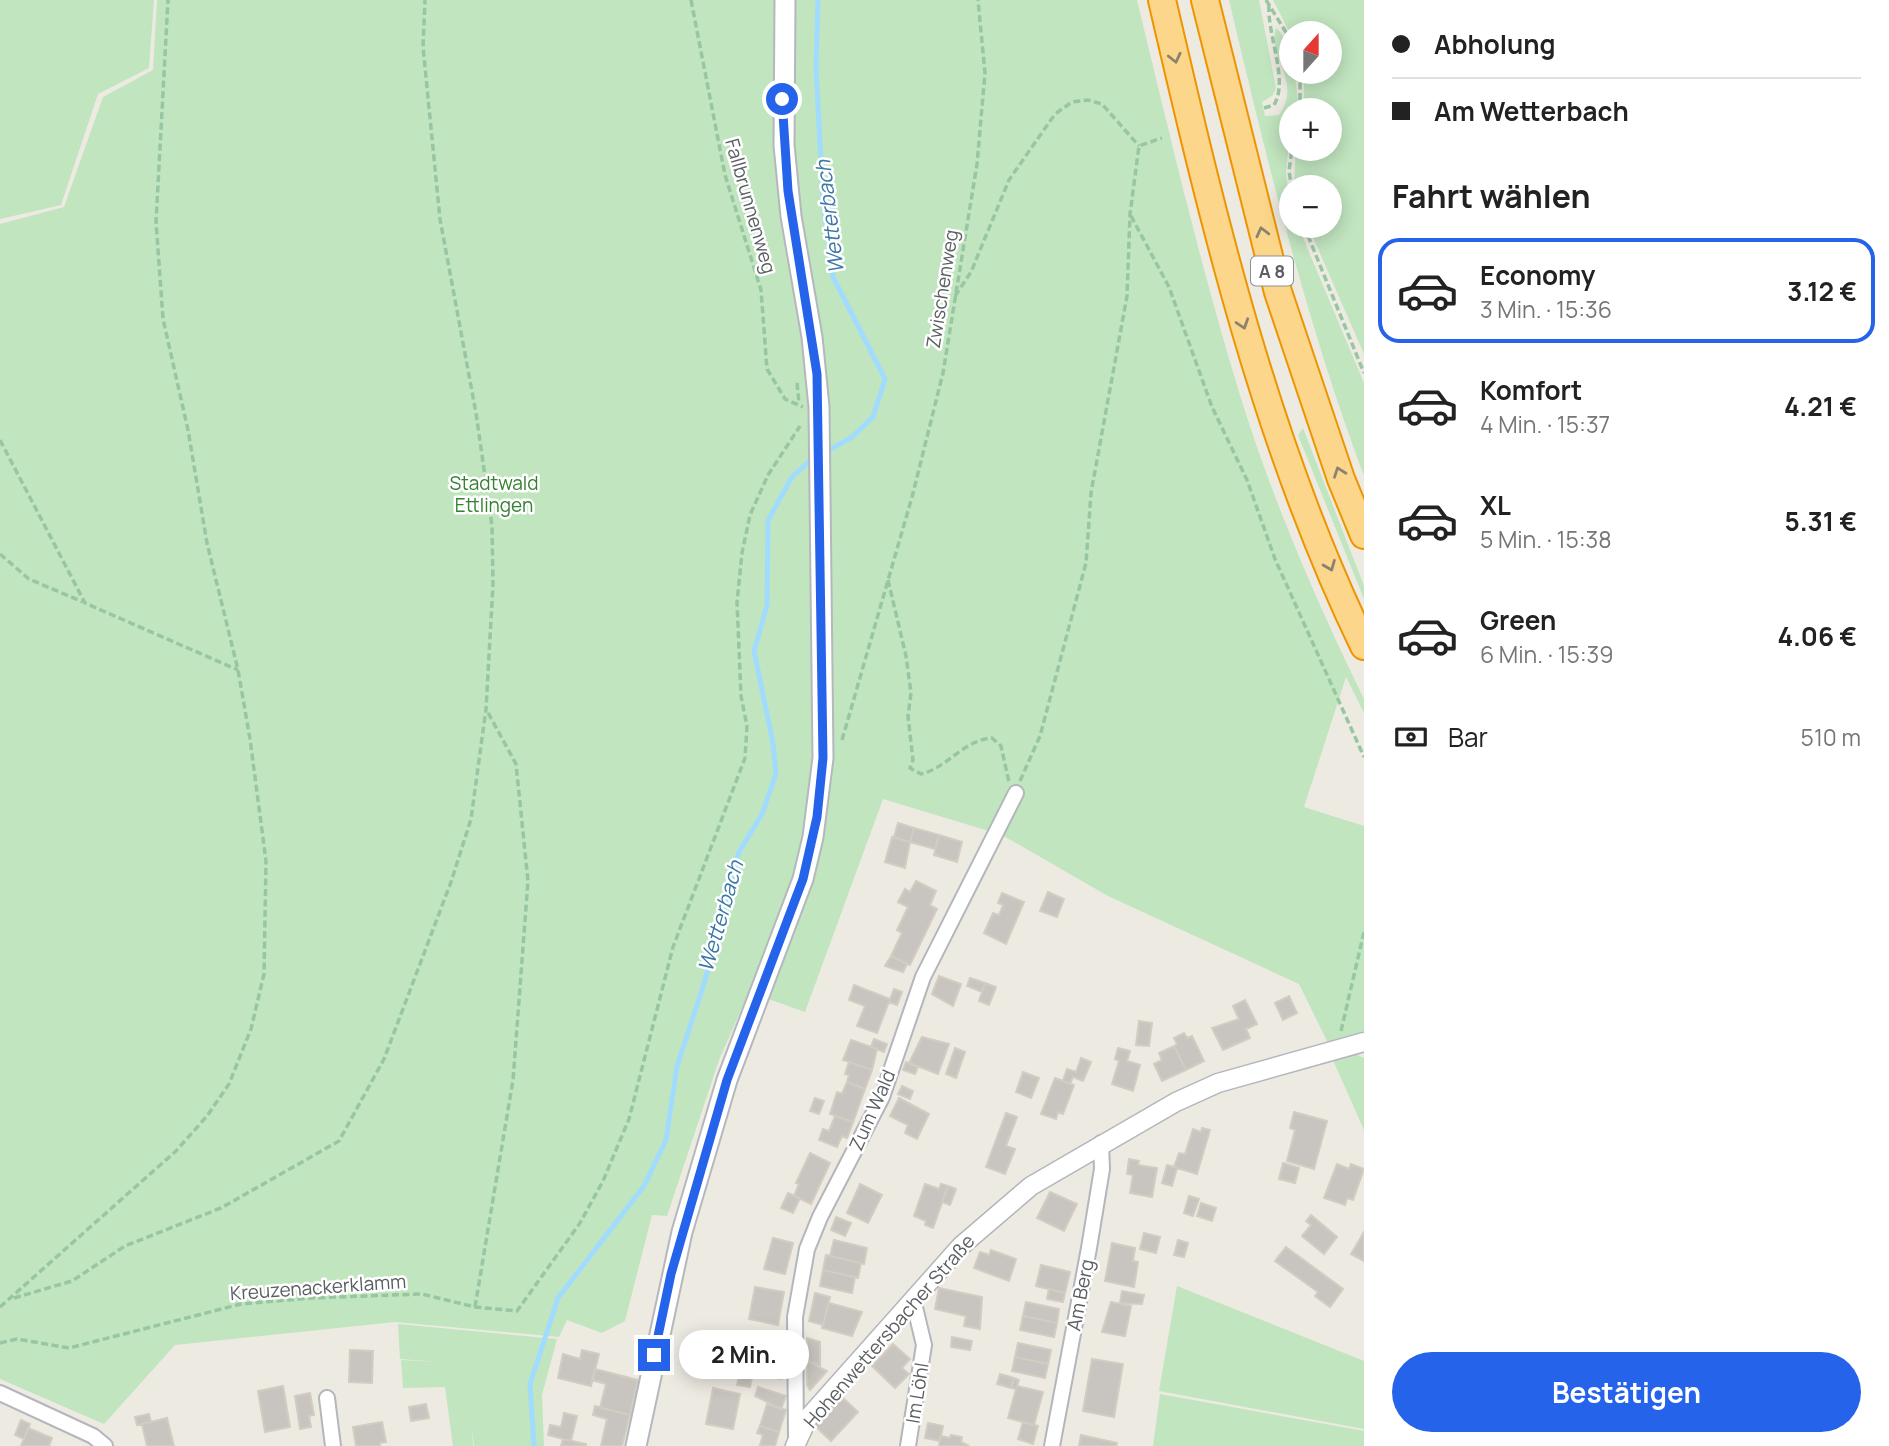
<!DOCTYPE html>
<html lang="de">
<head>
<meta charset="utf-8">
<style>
  body { margin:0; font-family:Manrope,sans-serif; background:#f6f6f6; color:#222; height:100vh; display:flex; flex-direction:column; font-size:26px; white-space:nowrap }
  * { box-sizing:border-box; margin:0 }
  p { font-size:23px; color:#767676 }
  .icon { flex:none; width:38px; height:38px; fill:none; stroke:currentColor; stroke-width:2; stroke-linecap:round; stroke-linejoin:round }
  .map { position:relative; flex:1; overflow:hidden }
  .drawer { display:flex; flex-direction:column; background:#fff; width:525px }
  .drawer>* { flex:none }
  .top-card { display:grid; align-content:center; height:154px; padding:0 28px; background:#fff }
  .needle { width:46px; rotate:21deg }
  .fabs { position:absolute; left:1279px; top:21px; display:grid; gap:14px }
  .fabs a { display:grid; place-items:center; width:63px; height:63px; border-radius:50%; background:#fff; box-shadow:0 4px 18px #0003; font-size:35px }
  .end { position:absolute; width:32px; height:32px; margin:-16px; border:9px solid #2563eb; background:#fff; box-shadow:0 0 0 4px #fff }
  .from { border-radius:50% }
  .bubble { position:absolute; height:49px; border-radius:24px; background:#fff; box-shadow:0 4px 18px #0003; font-size:23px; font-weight:700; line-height:49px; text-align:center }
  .top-card b { display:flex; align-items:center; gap:24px; height:66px; font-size:26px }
  .top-card b+b { border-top:2px solid #e0e0e0 }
  .top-card i { width:18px; height:18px; background:#222 }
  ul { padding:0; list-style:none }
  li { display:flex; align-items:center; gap:21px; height:105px; margin:0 14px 10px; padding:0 14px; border:4px solid transparent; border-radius:21px }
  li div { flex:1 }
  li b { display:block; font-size:26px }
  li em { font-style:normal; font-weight:700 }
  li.selected { border-color:#2563eb }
  li>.icon { width:63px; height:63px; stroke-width:1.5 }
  h2 { padding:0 28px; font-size:32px; line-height:84px }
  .pay { display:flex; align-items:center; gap:18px; height:77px; padding:0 28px; font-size:26px }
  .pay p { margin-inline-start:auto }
  .button { display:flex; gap:14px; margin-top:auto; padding:14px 28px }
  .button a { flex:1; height:80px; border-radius:42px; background:#2563eb; color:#fff; font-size:28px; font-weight:700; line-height:80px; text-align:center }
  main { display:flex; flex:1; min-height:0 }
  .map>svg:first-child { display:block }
  .green { fill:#c1e5bf }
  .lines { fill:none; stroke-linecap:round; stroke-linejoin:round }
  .stream { stroke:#a1dcfe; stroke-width:5 }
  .building { fill:#c8c5c0; stroke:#d2ccc1; stroke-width:2 }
  .minor-casing { stroke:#b3b6ba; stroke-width:18 }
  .tertiary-casing { stroke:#b3b6ba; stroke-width:21 }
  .secondary-casing { stroke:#b4b8bd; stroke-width:23 }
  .motorway-casing { stroke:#ee9401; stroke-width:30 }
  .path { stroke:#98c6a2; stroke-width:3.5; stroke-dasharray:7 3.5; stroke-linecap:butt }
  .minor { stroke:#fff; stroke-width:14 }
  .tertiary { stroke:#fff; stroke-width:18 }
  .secondary { stroke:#fff; stroke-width:19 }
  .motorway { stroke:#fcd78b; stroke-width:26 }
  .oneway { stroke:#8b836f }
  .route { stroke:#2563eb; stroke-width:9 }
  .labels { text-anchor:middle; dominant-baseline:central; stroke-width:5; stroke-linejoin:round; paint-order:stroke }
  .shield { fill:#fff; stroke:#8c8f92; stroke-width:2 }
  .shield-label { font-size:18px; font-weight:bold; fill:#5b5f63 }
  .street-label { font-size:19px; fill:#5b5f63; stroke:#fff }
  .park-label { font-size:19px; fill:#368134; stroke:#fff }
  .water-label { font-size:21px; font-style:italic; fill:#3c78a7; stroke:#fff }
</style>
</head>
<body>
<main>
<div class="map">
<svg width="1364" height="1446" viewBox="0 0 1364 1446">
  <rect width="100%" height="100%" fill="#edeae2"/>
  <!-- green -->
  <path class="green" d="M0 0H154L149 68 98 94 61 205 0 219Z
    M157 0H1137C1169 132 1200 265 1240 395 1272 499 1316 601 1364 699V713L1346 677 1304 807 1364 826V1034L1329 1045 1299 984 1108 896 1002 835 883 799 805 1012 749 992 719 1060 667 1216 652 1215 625 1321 602 1333 567 1320 559 1337 395 1322 175 1345 104 1424 0 1379V224L64 207 103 97 153 70Z
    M1229 0H1259L1276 88 1273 95 1262 102 1265 116 1279 115C1303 81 1267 58 1276 28 1291 38 1297 86 1298 103L1297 110H1292L1286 173 1292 226H1298L1364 383V476C1306 321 1267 161 1229 0Z
    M1273 0H1364V354L1308 226H1330V187H1295L1294 183 1296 149H1330V110H1304V72H1330V33L1291 35Z
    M1303 428 1364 586V599L1298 435Z
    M1355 1054 1364 1058V1130L1333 1060Z
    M1177 1286 1364 1361V1429L1159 1391Z
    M398 1324 557 1339 542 1395 544 1446H474L472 1431 473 1446H453L445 1387 403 1388 401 1360 440 1362 400 1359Z
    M1160 1394 1364 1431V1446H1153Z"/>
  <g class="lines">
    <!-- stream -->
    <path class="stream" d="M818 0 816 67 823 202 833 277 885 379 873 417 852 437 824 453
      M534 1446 530 1384 558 1298 644 1186 666 1140 677 1066 704 984 739 852 762 814 776 774 773 743 754 651 767 605 768 520 792 477 815 456"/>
  </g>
  <!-- building -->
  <path class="building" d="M898 823 914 828 910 842 894 837Z
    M914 828 939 835 935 849 910 842Z
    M939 835 962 842 957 862 934 855Z
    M892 837 910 842 905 868 885 862Z
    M916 881 936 891 930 905 937 909 910 965 891 956 902 933 897 930 908 907 898 902 905 889 910 892Z
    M1048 892 1064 899 1057 917 1040 911Z
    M1002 893 1024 902 1006 944 984 933 993 913 999 915 1003 905 998 903Z
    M891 956 907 964 903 972 885 966Z
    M939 976 961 984 953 1006 932 994Z
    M970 978 985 983 982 992 967 986Z
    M985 983 996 987 989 1005 979 1001Z
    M854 985 890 999 877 1033 857 1026 865 1006 849 1000Z
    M894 989 902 992 897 1005 889 1002Z
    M1289 996 1297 1013 1283 1020 1275 1003Z
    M1245 1000 1257 1024 1246 1029 1250 1038 1223 1050 1212 1028 1239 1019 1233 1006Z
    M1139 1021 1152 1023 1149 1046 1136 1045Z
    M1184 1033 1187 1038 1192 1036 1204 1061 1186 1070 1174 1046 1177 1044 1174 1038Z
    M922 1037 949 1044 938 1074 909 1063Z
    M874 1039 887 1044 884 1052 871 1047Z
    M851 1040 877 1049 872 1070 843 1060Z
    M1174 1046 1186 1070 1162 1081 1154 1064 1162 1060 1159 1053Z
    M955 1048 965 1052 956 1078 946 1074Z
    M1118 1048 1130 1051 1127 1061 1140 1065 1133 1091 1112 1084 1119 1061 1115 1059Z
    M1081 1058 1091 1062 1083 1081 1073 1077 1070 1084 1063 1081 1067 1069 1076 1072Z
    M849 1062 872 1070 865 1089 847 1082 849 1075 845 1074Z
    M906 1062 918 1067 915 1074 903 1070Z
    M1023 1072 1039 1078 1031 1098 1016 1092Z
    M1055 1078 1074 1085 1063 1114 1058 1112 1056 1119 1041 1114Z
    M847 1082 865 1089 853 1122 830 1114 837 1092 842 1094Z
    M902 1086 913 1091 910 1099 898 1094Z
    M815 1098 824 1101 819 1114 810 1111Z
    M899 1098 929 1114 917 1139 905 1133 908 1125 890 1116Z
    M1294 1112 1327 1121 1314 1169 1287 1161 1295 1130 1290 1128Z
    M1006 1113 1017 1117 1006 1146 1015 1149 1005 1174 986 1167Z
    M835 1116 853 1122 847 1138 842 1136 837 1147 819 1140 823 1129 829 1131Z
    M1202 1128 1210 1130 1197 1174 1174 1167 1179 1153 1185 1154 1193 1129 1201 1132Z
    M810 1153 830 1163 811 1204 794 1196 799 1184 796 1183Z
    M1129 1159 1139 1161 1138 1165 1157 1168 1152 1197 1130 1193 1133 1175 1127 1174Z
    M1283 1163 1299 1168 1295 1183 1279 1179Z
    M1337 1164 1349 1169 1351 1164 1364 1169 1353 1200 1347 1198 1345 1205 1324 1198Z
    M1167 1165 1177 1168 1172 1186 1162 1183Z
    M860 1184 882 1195 868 1223 847 1213Z
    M925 1184 939 1189 941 1184 948 1186 933 1228 925 1225 926 1221 914 1216Z
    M948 1186 956 1189 950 1205 942 1202Z
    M1050 1192 1077 1204 1064 1231 1037 1218Z
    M788 1193 800 1198 793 1213 781 1208Z
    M1189 1196 1199 1199 1193 1216 1184 1213Z
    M1201 1203 1216 1208 1212 1221 1197 1216Z
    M1311 1215 1337 1237 1324 1254 1302 1236 1311 1225 1306 1221Z
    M836 1217 851 1223 845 1236 831 1230Z
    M1364 1232V1261L1351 1254Z
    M1144 1233 1160 1237 1156 1253 1140 1249Z
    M773 1238 793 1243 785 1274 764 1269Z
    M834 1240 867 1248 864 1264 830 1256Z
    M1178 1240 1188 1243 1184 1257 1174 1255Z
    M1112 1243 1135 1248 1133 1261 1138 1262 1134 1287 1105 1281Z
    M1286 1247 1343 1289 1330 1307 1315 1296 1318 1292 1275 1261Z
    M991 1250 1016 1259 1009 1281 974 1268 980 1252 989 1255Z
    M826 1255 861 1263 858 1278 823 1270Z
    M1041 1265 1070 1272 1065 1293 1036 1286Z
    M823 1270 855 1277 852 1293 820 1286Z
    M755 1287 784 1292 778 1325 749 1319Z
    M939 1288 982 1297 980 1329 964 1326 966 1316 935 1309Z
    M1049 1289 1065 1293 1063 1302 1047 1299Z
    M1122 1291 1144 1295 1142 1304 1120 1303Z
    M815 1293 830 1297 823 1325 809 1321Z
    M1026 1302 1059 1309 1057 1323 1023 1316Z
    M1111 1302 1131 1306 1125 1336 1102 1332Z
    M829 1303 862 1312 852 1336 822 1328Z
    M1023 1316 1057 1323 1054 1337 1020 1330Z
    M761 1337 777 1339 775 1356 758 1353Z
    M952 1337 972 1341 970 1350 951 1347Z
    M807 1338 820 1342V1365L807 1361Z
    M1018 1343 1051 1350 1048 1364 1015 1357Z
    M893 1344 910 1359 902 1368 909 1374 895 1388 872 1366Z
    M350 1350 373 1351 372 1383 349 1382Z
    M582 1350 599 1354 591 1386 558 1378 563 1354 580 1359Z
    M753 1353 785 1357 782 1379 765 1377 767 1366 752 1364Z
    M1015 1357 1048 1364 1045 1378 1012 1371Z
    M1092 1359 1123 1364 1114 1417 1083 1411Z
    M807 1361 827 1371 810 1390 807 1385Z
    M741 1365 754 1368 750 1387 737 1385Z
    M595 1369 638 1380 630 1415 600 1408 606 1384 592 1380Z
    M1000 1374 1014 1378 1011 1388 997 1384Z
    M1014 1378 1019 1380 1017 1386 1043 1392 1034 1425 1008 1418 1016 1389 1011 1388Z
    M283 1386 290 1427 265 1432 258 1391Z
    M758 1387 786 1396 781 1409 755 1396Z
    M713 1388 740 1394 733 1429 706 1424Z
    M310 1393 314 1415 309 1416 311 1427 300 1429 295 1396Z
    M841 1396 858 1412 831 1441 814 1425Z
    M426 1404 429 1418 411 1421 409 1407Z
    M767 1404 786 1410 779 1432 760 1426Z
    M595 1406 630 1415 622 1446H601L607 1419 593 1415Z
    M564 1413 577 1416 571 1441 548 1435 550 1425 561 1427Z
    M149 1414 151 1422 137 1425 135 1417Z
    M167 1418 174 1446H147L142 1424Z
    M21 1420 30 1424 24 1439 15 1435Z
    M382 1422 386 1442 380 1443V1446H356L353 1427Z
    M1023 1422 1038 1426 1033 1444 1018 1439Z
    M928 1423 943 1426 940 1441 925 1438Z
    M760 1426 779 1432 775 1446 760 1445 763 1435 757 1433Z
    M28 1428 52 1438 49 1446H21Z
    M951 1435 962 1437 961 1442 969 1446H939L941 1436 950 1438Z
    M1081 1435 1117 1443 1116 1446H1079Z
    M563 1439 586 1444V1446H561Z"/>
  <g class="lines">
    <defs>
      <path id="minor" d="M0 1393 93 1436 105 1446
        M327 1398 333 1446
        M796 1438 795 1317 807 1249 820 1217 882 1097 923 977 1016 793
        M908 1446 924 1345 913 1299
        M1052 1446 1089 1248 1102 1169 1101 1143"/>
      <path id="tertiary" d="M795 1446 808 1418 961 1246 1031 1186 1176 1102 1218 1083 1364 1042"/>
      <path id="secondary" d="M636 1446 682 1232 727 1080 803 879 813 837 823 758 819 407 812 337 791 216 784 145 785 0"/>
      <path id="motorway" d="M1162 0C1213 219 1265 442 1364 646
        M1205 0 1278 292 1341 479 1364 535"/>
    </defs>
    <!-- minor casing -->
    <use href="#minor" class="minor-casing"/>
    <!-- tertiary casing -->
    <use href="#tertiary" class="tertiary-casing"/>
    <!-- secondary casing -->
    <use href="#secondary" class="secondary-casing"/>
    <!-- motorway casing -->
    <use href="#motorway" class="motorway-casing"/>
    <!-- path -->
    <path class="path" d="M691 0 725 175 761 290 767 369 785 399 803 407
      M1266 0 1292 42
      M1300 72V110
      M1264 108 1274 105C1289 80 1267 35 1269 5
      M1292 190 1289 171 1292 149
      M1131 216 1169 287 1212 407 1247 480 1275 559 1364 757
      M1304 226 1364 373
      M955 296 971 272 1009 180 1055 114 1072 102 1088 100 1102 104 1139 146
      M797 383 799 403
      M0 440 85 603 238 670
      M0 554 29 579 83 602
      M888 580 906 656 911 693 908 716 913 760 910 768 921 774C947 768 965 739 992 738L1001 746 1009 782
      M842 740 912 497 943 373 977 164 985 73 978 0
      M1020 781 1040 736 1086 563 1091 493 1127 296 1130 214 1139 146 1162 138
      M1341 1031 1364 932
      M14 1298 72 1281 125 1246 221 1208 339 1141 384 1059 451 882 471 819 486 709 493 584 492 526 476 413 440 219 423 47 425 0
      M0 1307 176 1151 207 1116 229 1084 251 1029 264 974 266 861 250 739 238 670 207 543 188 430 163 319 156 222 168 0
      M475 1307 513 1080 528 881 516 764 486 709
      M0 1343 17 1339 69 1348 241 1304 311 1298 422 1294 475 1307 517 1311 580 1223 603 1181 629 1119 673 947 745 758 747 726 741 696 737 602 742 553 750 515 768 475 800 426"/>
    <!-- minor -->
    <use href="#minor" class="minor"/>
    <!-- tertiary -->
    <use href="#tertiary" class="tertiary"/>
    <!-- secondary -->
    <use href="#secondary" class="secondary"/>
    <!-- motorway -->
    <use href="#motorway" class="motorway"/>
  </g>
  <!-- one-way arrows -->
  <defs><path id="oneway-chevron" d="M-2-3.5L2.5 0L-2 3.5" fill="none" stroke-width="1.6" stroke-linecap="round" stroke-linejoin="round" transform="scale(1.75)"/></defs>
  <g class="oneway">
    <use href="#oneway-chevron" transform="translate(1175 58) rotate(77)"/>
    <use href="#oneway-chevron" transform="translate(1262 232) rotate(-104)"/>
    <use href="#oneway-chevron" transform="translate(1243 324) rotate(72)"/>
    <use href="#oneway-chevron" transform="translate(1339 472) rotate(-110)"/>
    <use href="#oneway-chevron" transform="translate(1330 566) rotate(68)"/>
  </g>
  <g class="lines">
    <!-- route -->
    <path class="route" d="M654 1355 671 1274 727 1080 803 879 817 817 823 758 817 374 788 191 782 99"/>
  </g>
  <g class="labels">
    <!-- shield labels -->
    <rect class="shield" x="1251" y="256.5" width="42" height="29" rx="5"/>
    <g class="shield-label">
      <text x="1272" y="271">A 8</text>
    </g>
    <!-- street labels -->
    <g class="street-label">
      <text transform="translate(751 206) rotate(74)">Fallbrunnenweg</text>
      <text transform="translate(942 289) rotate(-81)">Zwischenweg</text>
      <text transform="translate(872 1110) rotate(-66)">Zum Wald</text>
      <text transform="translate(318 1287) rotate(-4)">Kreuzenackerklamm</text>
      <text transform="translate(1080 1295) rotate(-79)">Am Berg</text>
      <text transform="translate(889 1331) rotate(-49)">Hohenwettersbacher Straße</text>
      <text transform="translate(917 1393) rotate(-81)">Im Löhl</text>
    </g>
    <!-- park labels -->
    <g class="park-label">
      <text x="494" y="483">Stadtwald<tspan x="494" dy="22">Ettlingen</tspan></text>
    </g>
    <!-- water labels -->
    <g class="water-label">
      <text transform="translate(829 217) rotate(-97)">Wetterbach</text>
      <text transform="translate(720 916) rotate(-74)">Wetterbach</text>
    </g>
  </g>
</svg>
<div class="fabs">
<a><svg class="needle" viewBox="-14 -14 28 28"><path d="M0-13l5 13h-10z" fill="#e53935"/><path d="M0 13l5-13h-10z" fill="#767676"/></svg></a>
<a>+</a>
<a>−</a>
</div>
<i class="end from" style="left:782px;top:99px"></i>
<i class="end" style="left:654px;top:1355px"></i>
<div class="bubble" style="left:679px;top:1330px;width:130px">2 Min.</div>
</div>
<section class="drawer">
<div class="top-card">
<b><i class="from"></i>Abholung</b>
<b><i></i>Am Wetterbach</b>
</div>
<h2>Fahrt wählen</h2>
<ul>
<li class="selected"><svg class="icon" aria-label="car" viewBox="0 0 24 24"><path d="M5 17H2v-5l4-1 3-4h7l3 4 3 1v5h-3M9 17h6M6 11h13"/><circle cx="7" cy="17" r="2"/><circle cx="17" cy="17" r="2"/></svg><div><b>Economy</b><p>3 Min. · 15:36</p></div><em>3.12 €</em></li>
<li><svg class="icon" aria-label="car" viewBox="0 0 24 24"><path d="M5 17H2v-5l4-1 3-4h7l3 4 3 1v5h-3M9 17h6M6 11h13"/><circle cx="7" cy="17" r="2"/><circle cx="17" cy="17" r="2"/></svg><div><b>Komfort</b><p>4 Min. · 15:37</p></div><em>4.21 €</em></li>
<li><svg class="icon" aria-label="car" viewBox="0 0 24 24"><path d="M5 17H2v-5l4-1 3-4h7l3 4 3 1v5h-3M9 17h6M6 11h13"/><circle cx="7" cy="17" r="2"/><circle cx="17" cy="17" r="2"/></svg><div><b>XL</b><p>5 Min. · 15:38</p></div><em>5.31 €</em></li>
<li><svg class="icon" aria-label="car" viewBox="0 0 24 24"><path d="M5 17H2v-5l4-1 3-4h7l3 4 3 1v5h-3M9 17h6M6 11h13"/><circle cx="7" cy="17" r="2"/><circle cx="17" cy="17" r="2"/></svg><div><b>Green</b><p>6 Min. · 15:39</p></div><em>4.06 €</em></li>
</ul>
<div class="pay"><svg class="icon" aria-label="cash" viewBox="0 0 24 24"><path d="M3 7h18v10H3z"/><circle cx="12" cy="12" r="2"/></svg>Bar<p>510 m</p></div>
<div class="button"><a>Bestätigen</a></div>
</section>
</main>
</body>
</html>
